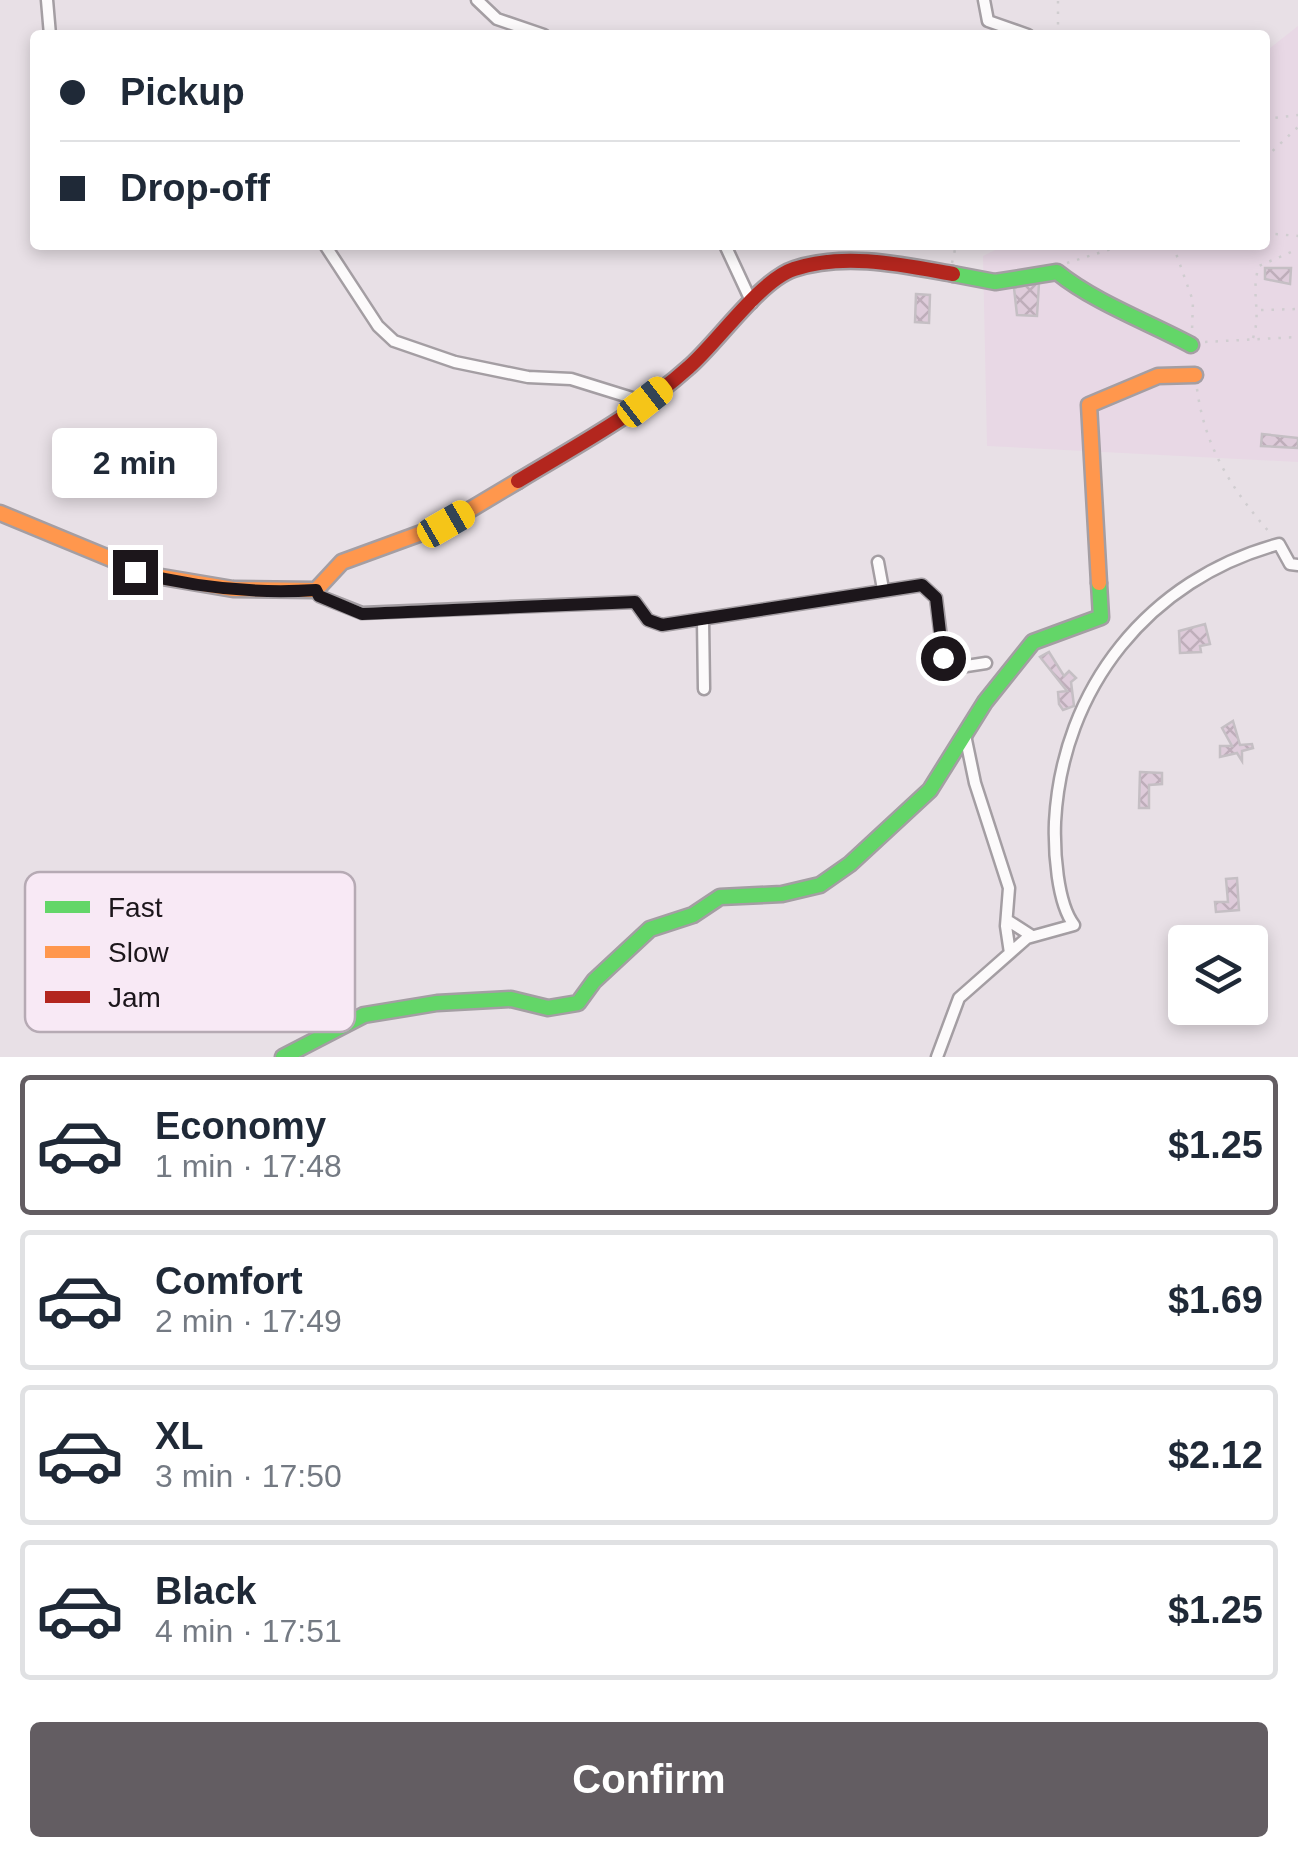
<!DOCTYPE html>
<html lang="en">
<head>
<meta charset="utf-8">
<style>
  body { margin:0; font-family:Arial,sans-serif; background:#f6f6f7; color:#1f2937; height:100vh; display:flex; flex-direction:column; font-size:38px; white-space:nowrap }
  * { box-sizing:border-box; margin:0 }
  p { font-size:32px; color:#747a83 }
  .icon { flex:none; width:55px; height:55px; fill:none; stroke:currentColor; stroke-width:2; stroke-linecap:round; stroke-linejoin:round }
  .map { position:relative; height:1057px; overflow:hidden }
  .panel { display:flex; flex-direction:column; background:#fff; flex:1 }
  .panel>* { flex:none }
  .top-card { position:absolute; left:30px; top:30px; width:1240px; height:220px; border-radius:10px; box-shadow:0 5px 15px #0003; display:grid; align-content:center; height:220px; padding:0 30px; background:#fff }
  .tools { position:absolute; left:1168px; top:925px; display:grid; gap:20px }
  .tools a { display:grid; place-items:center; width:100px; height:100px; border-radius:10px; background:#fff; box-shadow:0 5px 15px #0003; font-size:50px }
  .end { position:absolute; width:45px; height:45px; margin:-22px; border:12px solid #1c161b; background:#fff; box-shadow:0 0 0 5px #fff }
  .from { border-radius:50% }
  .bubble { position:absolute; height:70px; border-radius:10px; background:#fff; box-shadow:0 5px 15px #0003; font-size:32px; font-weight:700; line-height:70px; text-align:center }
  .car { position:absolute; width:30px; height:60px; margin:-30px -15px; border-radius:12px; box-shadow:0 0 8px 2px #0007; background:linear-gradient(#f5c518 24%,#345 0 40%,#f5c518 0 76%,#345 0 86%,#f5c518 0) }
  .top-card b { display:flex; align-items:center; gap:35px; height:95px; font-size:38px }
  .top-card b+b { border-top:2px solid #e0e1e3 }
  .top-card i { width:25px; height:25px; background:#1f2937 }
  ul { padding:18px 0 0; list-style:none }
  li { display:flex; align-items:center; gap:30px; height:140px; margin:0 20px 15px; padding:0 10px; border:5px solid #e0e1e3; border-radius:10px }
  li div { flex:1 }
  li b { display:block; font-size:38px }
  li em { font-style:normal; font-weight:700 }
  li.current { border-color:#635d62 }
  li>.icon { width:90px; height:90px; stroke-width:1.5 }
  .cta { display:flex; gap:20px; margin-top:auto; padding:20px 30px }
  .cta a { flex:1; height:115px; border-radius:10px; background:#635d62; color:#fff; font-size:40px; font-weight:700; line-height:115px; text-align:center }
  .map>svg:first-child { display:block }
  .built { fill:#e8d8e5 }
  .building { fill:url(#building-cross-hatch); stroke:#c5bfc4; stroke-width:2.5 }
  .lines { fill:none; stroke-linecap:round; stroke-linejoin:round }
  .street-casing { stroke:#a49ea3; stroke-width:15 }
  .fast-casing { stroke:#a49ea3; stroke-width:19 }
  .slow-casing { stroke:#a49ea3; stroke-width:19 }
  .jam-casing { stroke:#a49ea3; stroke-width:19 }
  .path { stroke:#d0cdd0; stroke-width:2.5; stroke-dasharray:2.5 8; stroke-linecap:butt }
  .street { stroke:#fcfafb; stroke-width:10 }
  .fast { stroke:#63d668; stroke-width:14 }
  .slow { stroke:#ff974d; stroke-width:14 }
  .jam { stroke:#b3261e; stroke-width:14 }
  .route { stroke:#1c161b; stroke-width:12 }
  .key { fill:#f8e9f5; stroke:#b6aab4; stroke-width:2.5 }
  .key-label { font-size:28px; fill:#1c161b }
</style>
</head>
<body>
<div class="map">
<svg width="1298" height="1057" viewBox="0 0 1298 1057">
  <defs>
    <pattern id="building-cross-hatch" width="8" height="8" patternUnits="userSpaceOnUse" patternTransform="scale(2.5)"><rect width="8" height="8" fill="#decbda"/><path d="M0 0l8 8M0 8l8-8" fill="none" stroke="#beaeba"/></pattern>
  </defs>
  <rect width="100%" height="100%" fill="#e8e0e6"/>
  <!-- built -->
  <path class="built" d="M1298 26V462L987 446 983 256 1005 245H1265V52Z"/>
  <!-- building -->
  <path class="building" d="M1265 268H1291L1290 284 1265 279Z
    M1039 283 1037 316 1017 315 1014 288Z
    M916 294 930 295 929 323 915 322Z
    M1262 434 1298 438V448L1261 446Z
    M1205 624 1210 644 1200 646 1201 652 1180 653 1179 631Z
    M1049 652 1064 676 1069 671 1076 678 1071 682 1074 706 1063 710 1059 704 1058 692 1067 691 1040 657Z
    M1233 721 1240 745 1252 744 1253 748 1242 751V761L1237 753 1220 757V746H1232L1222 728Z
    M1140 772 1162 773V784L1149 785V808H1139Z
    M1237 878 1239 910 1216 912 1215 902H1228L1226 879Z"/>
  <g class="lines">
    <defs>
      <path id="street" d="M47 0 50 35
        M477 0 497 19 544 35
        M984 0 988 21 1028 35
        M325 245 378 326 394 341 455 362 528 377 571 379 645 402
        M725 245 752 303
        M878 562 883 589
        M316 590 319 596 362 613 635 602 648 620 662 625 922 585 936 598 944 661 960 667 986 663
        M703 620 704 689
        M965 735 975 783 1009 888 1006 926 1010 953
        M1007 920 1032 936
        M937 1057 959 998 1027 938 1074 925C1057 903 1054 851 1055 822 1062 688 1149 579 1279 544L1290 564 1298 565"/>
      <path id="fast" d="M953 274 995 282 1057 272C1094 302 1148 322 1191 345
        M283 1057 364 1015 437 1003 511 999 548 1008 578 1003 594 981 650 929 693 915 720 897 782 894 820 885 850 864 930 790 985 702 1033 642 1101 617 1099 583"/>
      <path id="slow" d="M0 513 150 575 233 589 316 590 342 562 446 524 518 481
        M1099 583 1089 405 1158 376 1195 375"/>
      <path id="jam" d="M518 481C576 446 638 413 689 367 717 343 760 280 794 269 845 252 903 265 953 274"/>
    </defs>
    <!-- street casing -->
    <use href="#street" class="street-casing"/>
    <!-- fast casing -->
    <use href="#fast" class="fast-casing"/>
    <!-- slow casing -->
    <use href="#slow" class="slow-casing"/>
    <!-- jam casing -->
    <use href="#jam" class="jam-casing"/>
    <!-- path -->
    <path class="path" d="M1058 35V0
      M1265 119 1298 115
      M1265 158 1298 127
      M1265 233 1298 236
      M1173 245 1193 301 1192 331
      M952 263 956 245
      M1067 263 1124 245
      M1261 310 1298 309
      M1253 338C1262 311 1250 293 1259 266L1298 249
      M1205 342 1298 337
      M1197 389C1205 448 1232 490 1271 534"/>
    <!-- street -->
    <use href="#street" class="street"/>
    <!-- fast -->
    <use href="#fast" class="fast"/>
    <!-- slow -->
    <use href="#slow" class="slow"/>
    <!-- jam -->
    <use href="#jam" class="jam"/>
  </g>
  <g class="lines">
    <!-- route -->
    <path class="route" d="M135 572C193 587 256 594 316 590L319 596 362 614 635 602 648 620 662 625 922 585 936 598 943 658"/>
  </g>
  <!-- legend -->
  <rect x="25" y="872" width="330" height="160" rx="15" class="key"/>
  <rect x="45" y="901" width="45" height="12" fill="#63d668"/>
  <rect x="45" y="946" width="45" height="12" fill="#ff974d"/>
  <rect x="45" y="991" width="45" height="12" fill="#b3261e"/>
  <g class="key-label">
    <text x="108" y="917">Fast</text>
    <text x="108" y="962">Slow</text>
    <text x="108" y="1007">Jam</text>
  </g>
</svg>
<div class="tools">
<a><svg class="icon" aria-label="layers" viewBox="0 0 24 24"><path d="M12 4l9 5-9 5-9-5zM3 14l9 5 9-5"/></svg></a>
</div>
<i class="end from" style="left:943px;top:658px"></i>
<i class="end" style="left:135px;top:572px"></i>
<div class="bubble" style="left:52px;top:428px;width:165px">2 min</div>
<i class="car" style="left:645px;top:402px;rotate:52deg"></i>
<i class="car" style="left:446px;top:524px;rotate:60deg"></i>
<div class="top-card">
<b><i class="from"></i>Pickup</b>
<b><i></i>Drop-off</b>
</div>
</div>
<section class="panel">
<ul>
<li class="current"><svg class="icon" aria-label="car" viewBox="0 0 24 24"><path d="M5 17H2v-5l4-1 3-4h7l3 4 3 1v5h-3M9 17h6M6 11h13"/><circle cx="7" cy="17" r="2"/><circle cx="17" cy="17" r="2"/></svg><div><b>Economy</b><p>1 min · 17:48</p></div><em>$1.25</em></li>
<li><svg class="icon" aria-label="car" viewBox="0 0 24 24"><path d="M5 17H2v-5l4-1 3-4h7l3 4 3 1v5h-3M9 17h6M6 11h13"/><circle cx="7" cy="17" r="2"/><circle cx="17" cy="17" r="2"/></svg><div><b>Comfort</b><p>2 min · 17:49</p></div><em>$1.69</em></li>
<li><svg class="icon" aria-label="car" viewBox="0 0 24 24"><path d="M5 17H2v-5l4-1 3-4h7l3 4 3 1v5h-3M9 17h6M6 11h13"/><circle cx="7" cy="17" r="2"/><circle cx="17" cy="17" r="2"/></svg><div><b>XL</b><p>3 min · 17:50</p></div><em>$2.12</em></li>
<li><svg class="icon" aria-label="car" viewBox="0 0 24 24"><path d="M5 17H2v-5l4-1 3-4h7l3 4 3 1v5h-3M9 17h6M6 11h13"/><circle cx="7" cy="17" r="2"/><circle cx="17" cy="17" r="2"/></svg><div><b>Black</b><p>4 min · 17:51</p></div><em>$1.25</em></li>
</ul>
<div class="cta"><a>Confirm</a></div>
</section>
</body>
</html>
